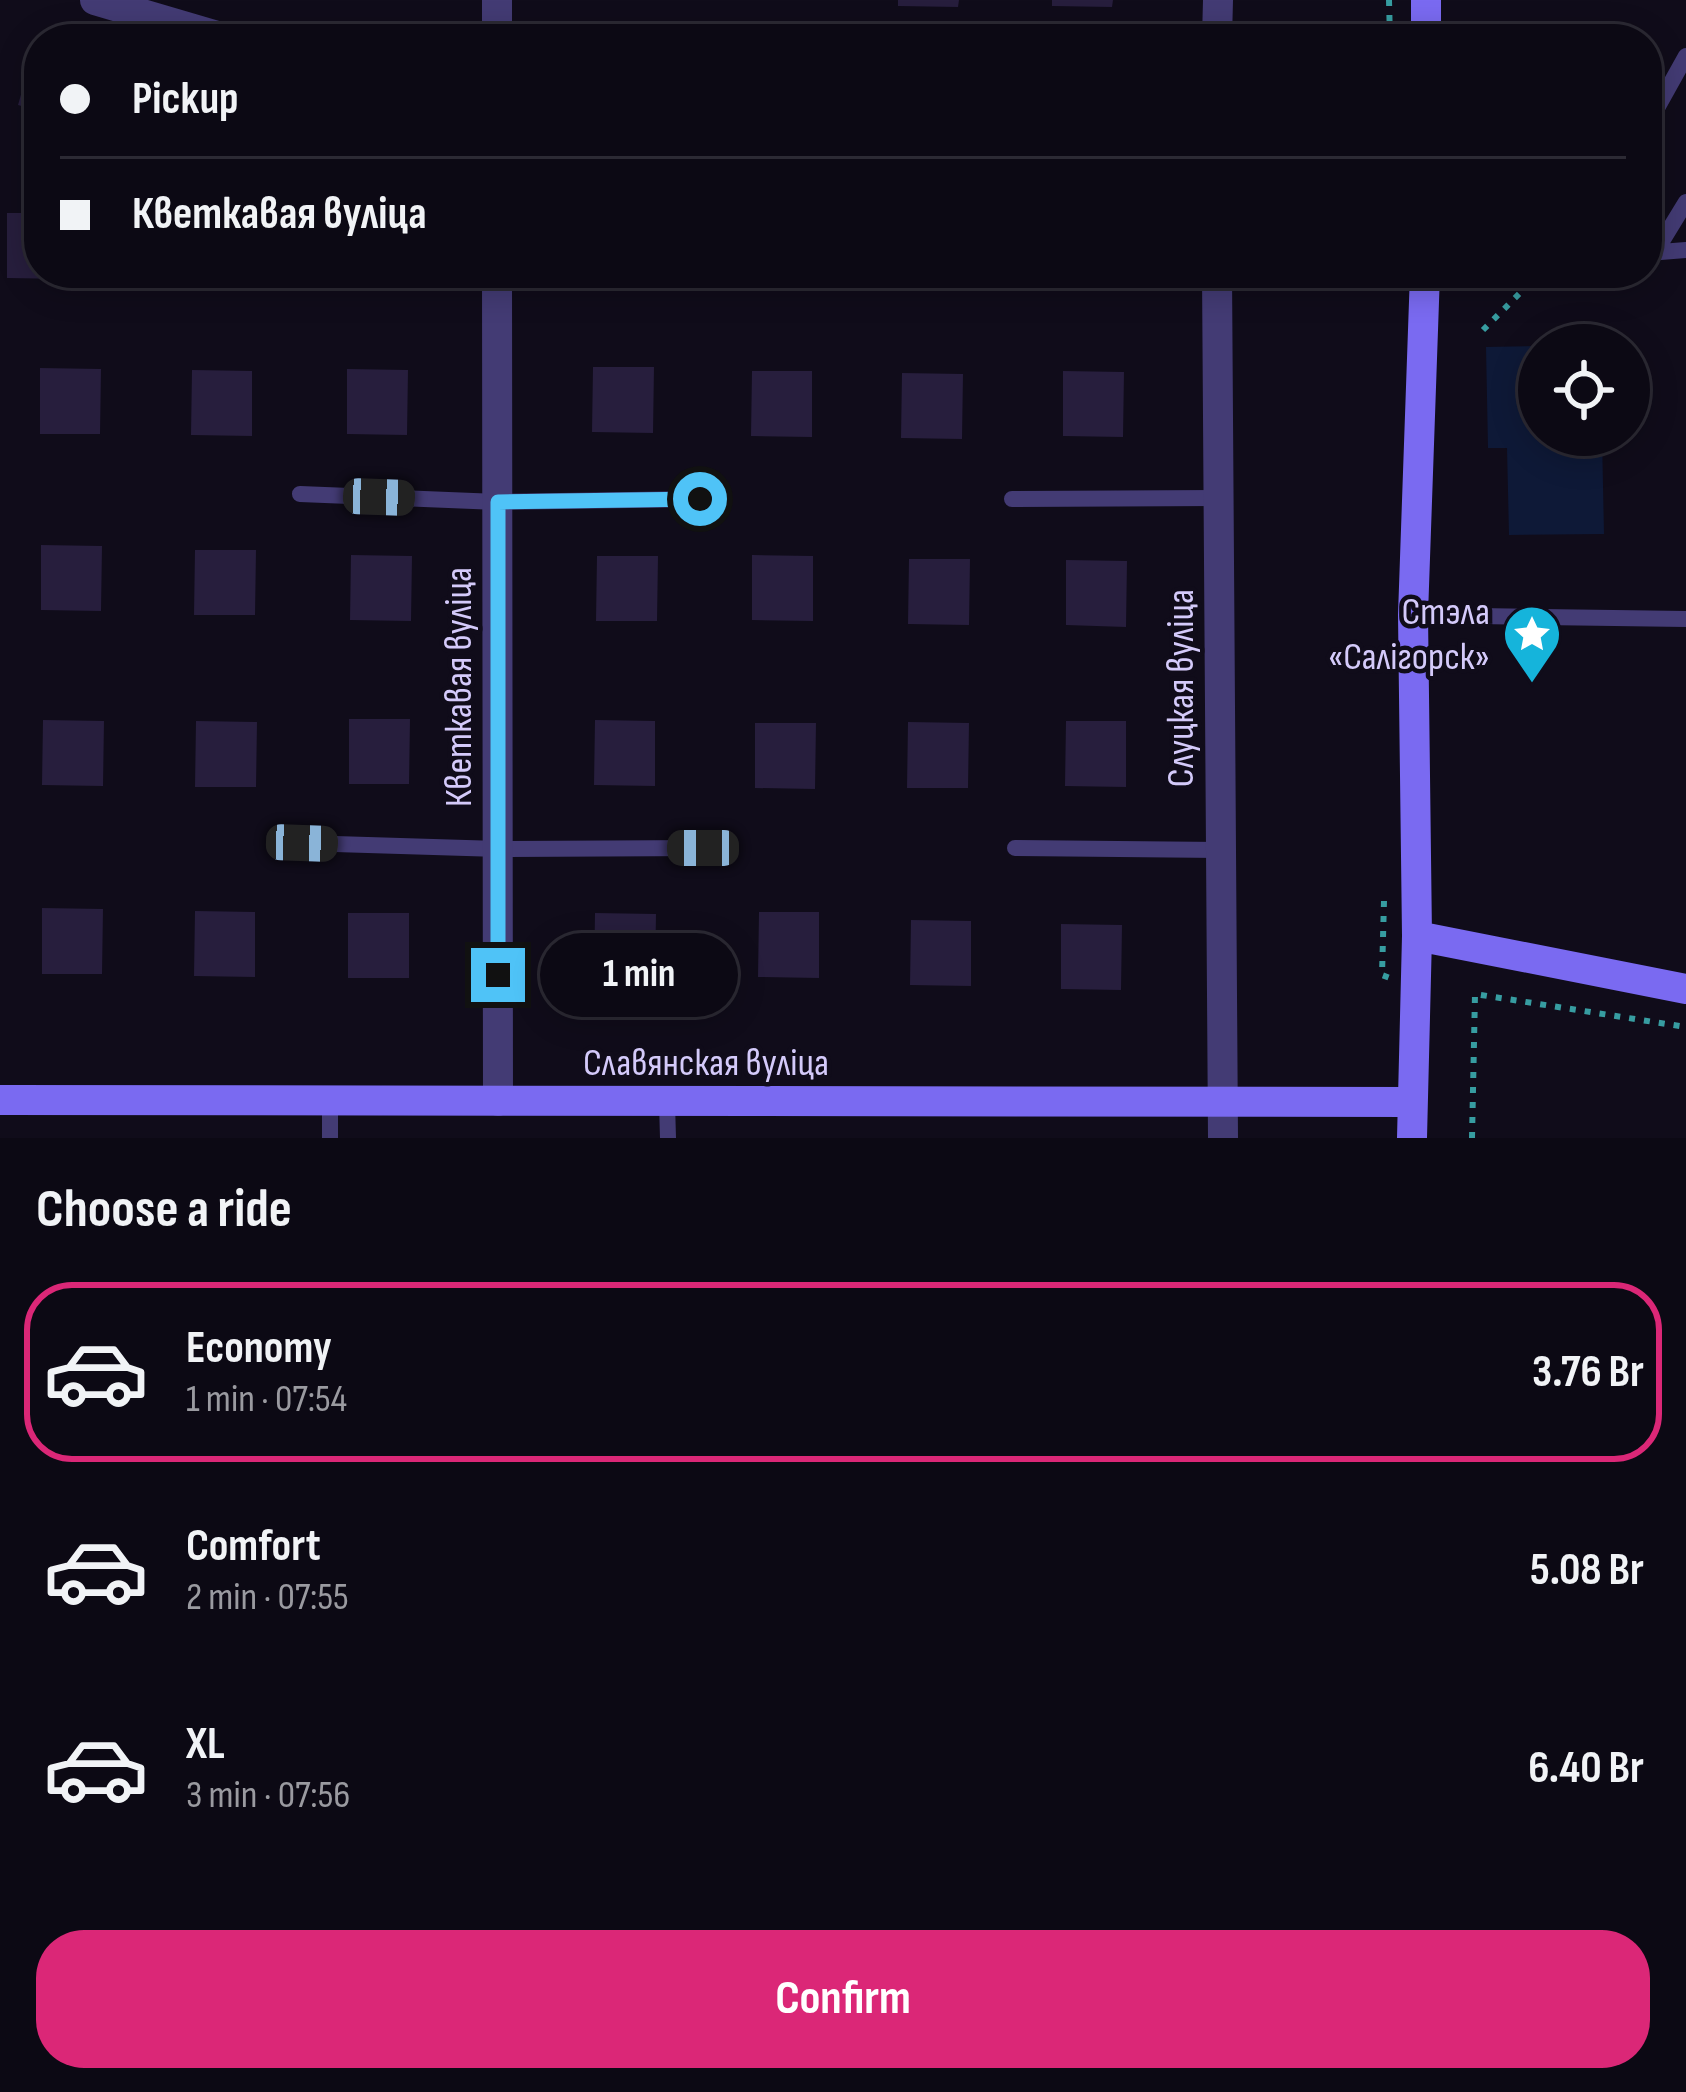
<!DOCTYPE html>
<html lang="en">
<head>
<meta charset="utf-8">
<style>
  body { margin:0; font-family:"Sofia Sans Condensed",sans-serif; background:#15121d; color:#f1f3f6; height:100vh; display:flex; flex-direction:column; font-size:45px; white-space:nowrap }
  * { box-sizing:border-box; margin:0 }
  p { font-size:39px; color:#9a9aa0 }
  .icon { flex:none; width:66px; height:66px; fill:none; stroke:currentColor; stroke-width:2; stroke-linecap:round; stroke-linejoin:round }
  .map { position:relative; height:1138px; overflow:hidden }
  .side { display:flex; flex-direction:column; background:#0c0914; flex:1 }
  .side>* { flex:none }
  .guide { position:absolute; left:24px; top:24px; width:1638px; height:264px; border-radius:48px; box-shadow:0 6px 30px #0003,0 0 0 3px #2c2a34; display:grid; align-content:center; height:264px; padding:0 36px; background:#0c0914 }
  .fabs { position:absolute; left:1518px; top:324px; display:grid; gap:24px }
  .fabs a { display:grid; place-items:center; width:132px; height:132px; border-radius:50%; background:#0c0914; box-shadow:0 6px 30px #0003,0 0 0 3px #2c2a34; font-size:60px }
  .end { position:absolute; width:54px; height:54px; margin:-27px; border:15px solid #4fc3f7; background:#111; box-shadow:0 0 0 6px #111 }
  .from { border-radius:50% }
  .bubble { position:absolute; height:84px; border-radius:42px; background:#0c0914; box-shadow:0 6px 30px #0003,0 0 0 3px #2c2a34; font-size:39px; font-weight:700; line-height:84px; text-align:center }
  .car { position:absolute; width:36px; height:72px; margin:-36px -18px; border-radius:15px; box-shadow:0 0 9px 3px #0007; background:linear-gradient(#222 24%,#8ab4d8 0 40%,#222 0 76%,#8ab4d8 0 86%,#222 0) }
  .guide b { display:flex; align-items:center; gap:42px; height:114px; font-size:45px }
  .guide b+b { border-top:3px solid #2c2a34 }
  .guide i { width:30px; height:30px; background:#f1f3f6 }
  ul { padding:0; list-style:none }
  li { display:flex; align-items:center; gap:36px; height:180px; margin:0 24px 18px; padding:0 12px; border:6px solid transparent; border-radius:48px }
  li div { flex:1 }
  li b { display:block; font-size:45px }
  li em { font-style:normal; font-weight:700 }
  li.selected { border-color:#db2777 }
  li>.icon { width:108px; height:108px; stroke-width:1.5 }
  h2 { padding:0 36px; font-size:54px; line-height:144px }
  .cta { display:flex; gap:24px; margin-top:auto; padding:24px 36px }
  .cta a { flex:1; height:138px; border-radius:48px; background:#db2777; color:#fff; font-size:48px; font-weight:700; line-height:138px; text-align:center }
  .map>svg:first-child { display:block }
  .water { fill:#0e1937 }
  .building { fill:#271e3d }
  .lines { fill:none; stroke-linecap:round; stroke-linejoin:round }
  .path { stroke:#379da1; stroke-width:6; stroke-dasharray:6 9; stroke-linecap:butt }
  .lane { stroke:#433b74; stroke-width:16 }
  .street { stroke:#433b74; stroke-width:30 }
  .secondary { stroke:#7a6af1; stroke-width:30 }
  .route { stroke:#4fc3f7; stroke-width:15 }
  .labels { text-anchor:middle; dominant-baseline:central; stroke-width:9; stroke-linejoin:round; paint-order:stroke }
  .poi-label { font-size:39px; fill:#d4cafa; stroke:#100c1a; text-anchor:end }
  .street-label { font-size:39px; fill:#d4cafa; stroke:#100c1a }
</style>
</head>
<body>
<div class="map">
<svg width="1686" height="1138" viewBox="0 0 1686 1138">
  <rect width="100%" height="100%" fill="#100c1a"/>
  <!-- water -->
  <path class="water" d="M1539 346V435L1602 436 1604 534 1509 535 1507 448H1488L1486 347Z"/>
  <!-- building -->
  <path class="building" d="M898 0H959L958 7 898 6Z
    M1052 0H1113L1112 7 1052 6Z
    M38 36H39V111L18 105Z
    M7 213H39V273H68V279L7 278Z
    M593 367H654L653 433 592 432Z
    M40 368 101 369 100 434H40Z
    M347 369 408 370 407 435 347 434Z
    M192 370 252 371V436L191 435Z
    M752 371H812V437L751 436Z
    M1063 371 1124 372 1123 437 1063 436Z
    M902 373 963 374 962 439 901 438Z
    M41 545 102 546 101 611 41 610Z
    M195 550H256L255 615H194Z
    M351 555 412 556 411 621 350 620Z
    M752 555 813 556V621L752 620Z
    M597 556H658L657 621H596Z
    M909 559H970L969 625 908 624Z
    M1066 560 1127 561 1126 627 1066 625Z
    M349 719H410L409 784H349Z
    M43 720 104 721 103 786 42 785Z
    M595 720 655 721V786L594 785Z
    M196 721 257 722 256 787H195Z
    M1066 721H1126V787L1065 786Z
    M908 722 969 723 968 788H907Z
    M755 723H816L815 789 755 788Z
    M42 908 103 909 102 974H42Z
    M195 911 255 912V977L194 976Z
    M759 912H819V978L758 977Z
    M348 913H409V978H348Z
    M595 913 656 914 655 979 594 978Z
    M911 920 971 921V986L910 985Z
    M1061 924 1122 925 1121 990 1061 989Z"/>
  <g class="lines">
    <!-- path -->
    <path class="path" d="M1389 0 1390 39
      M1483 330 1526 287 1531 273
      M1384 901 1382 975 1390 978
      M1472 1138 1475 994 1686 1027"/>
    <!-- lane -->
    <path class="lane" d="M1647 126 1686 56
      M1656 251 1686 202
      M1648 253 1686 250
      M300 494 498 502 700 499
      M1012 499 1218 498
      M1413 615 1686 619
      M302 843 499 849 703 848
      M1015 848 1221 850
      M667 1103 668 1138
      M330 1138V1099"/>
    <!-- street -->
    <path class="street" d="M95 0 227 39
      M497 39V0
      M1217 39 1218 0
      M497 273 498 1101
      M1217 273 1223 1138"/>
    <!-- secondary -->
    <path class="secondary" d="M1426 0V39
      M1417 936 1686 989
      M0 1100 1412 1102
      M1412 1138 1417 936 1413 615 1425 273"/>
  </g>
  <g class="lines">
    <!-- route -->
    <path class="route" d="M498 975V502L700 499"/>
  </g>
  <!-- icons -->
  <defs>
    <symbol id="sight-pin" viewBox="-11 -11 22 30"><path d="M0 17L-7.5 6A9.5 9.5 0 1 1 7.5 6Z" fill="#15b4db" stroke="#100c1a"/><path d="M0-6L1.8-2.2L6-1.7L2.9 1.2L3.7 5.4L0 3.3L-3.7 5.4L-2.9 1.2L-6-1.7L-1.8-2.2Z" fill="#fff"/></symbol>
  </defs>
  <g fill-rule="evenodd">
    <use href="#sight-pin" x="1499" y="601" width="66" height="90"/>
  </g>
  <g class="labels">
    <!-- poi labels -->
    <g class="poi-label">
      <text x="1490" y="612">Стэла<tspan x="1490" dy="45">«Салігорск»</tspan></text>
    </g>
    <!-- street labels -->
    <g class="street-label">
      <text transform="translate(459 687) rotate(-90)">Кветкавая вуліца</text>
      <text transform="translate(1181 688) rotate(-90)">Слуцкая вуліца</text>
      <text x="706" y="1063">Славянская вуліца</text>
    </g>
  </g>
</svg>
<div class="fabs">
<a><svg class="icon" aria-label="locate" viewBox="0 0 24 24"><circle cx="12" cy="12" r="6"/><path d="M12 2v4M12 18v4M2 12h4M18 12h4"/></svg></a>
</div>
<i class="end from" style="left:700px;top:499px"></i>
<i class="end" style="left:498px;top:975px"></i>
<div class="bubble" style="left:540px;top:933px;width:198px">1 min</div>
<i class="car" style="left:379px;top:497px;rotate:92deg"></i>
<i class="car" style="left:302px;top:843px;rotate:92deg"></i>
<i class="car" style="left:703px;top:848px;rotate:270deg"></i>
<div class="guide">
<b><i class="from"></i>Pickup</b>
<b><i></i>Кветкавая вуліца</b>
</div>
</div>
<section class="side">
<h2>Choose a ride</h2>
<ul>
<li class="selected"><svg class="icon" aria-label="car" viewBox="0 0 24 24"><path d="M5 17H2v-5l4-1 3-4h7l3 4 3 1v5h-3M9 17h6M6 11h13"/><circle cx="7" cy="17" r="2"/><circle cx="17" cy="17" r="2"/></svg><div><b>Economy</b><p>1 min · 07:54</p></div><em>3.76 Br</em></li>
<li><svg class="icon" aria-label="car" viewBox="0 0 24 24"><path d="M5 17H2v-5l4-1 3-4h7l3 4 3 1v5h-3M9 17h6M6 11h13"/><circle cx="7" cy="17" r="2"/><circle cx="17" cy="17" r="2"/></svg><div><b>Comfort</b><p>2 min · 07:55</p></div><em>5.08 Br</em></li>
<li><svg class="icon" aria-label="car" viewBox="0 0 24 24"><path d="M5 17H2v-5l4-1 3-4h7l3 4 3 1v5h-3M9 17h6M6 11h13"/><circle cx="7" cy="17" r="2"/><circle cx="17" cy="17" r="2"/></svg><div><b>XL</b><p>3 min · 07:56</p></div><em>6.40 Br</em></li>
</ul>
<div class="cta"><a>Confirm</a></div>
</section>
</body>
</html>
